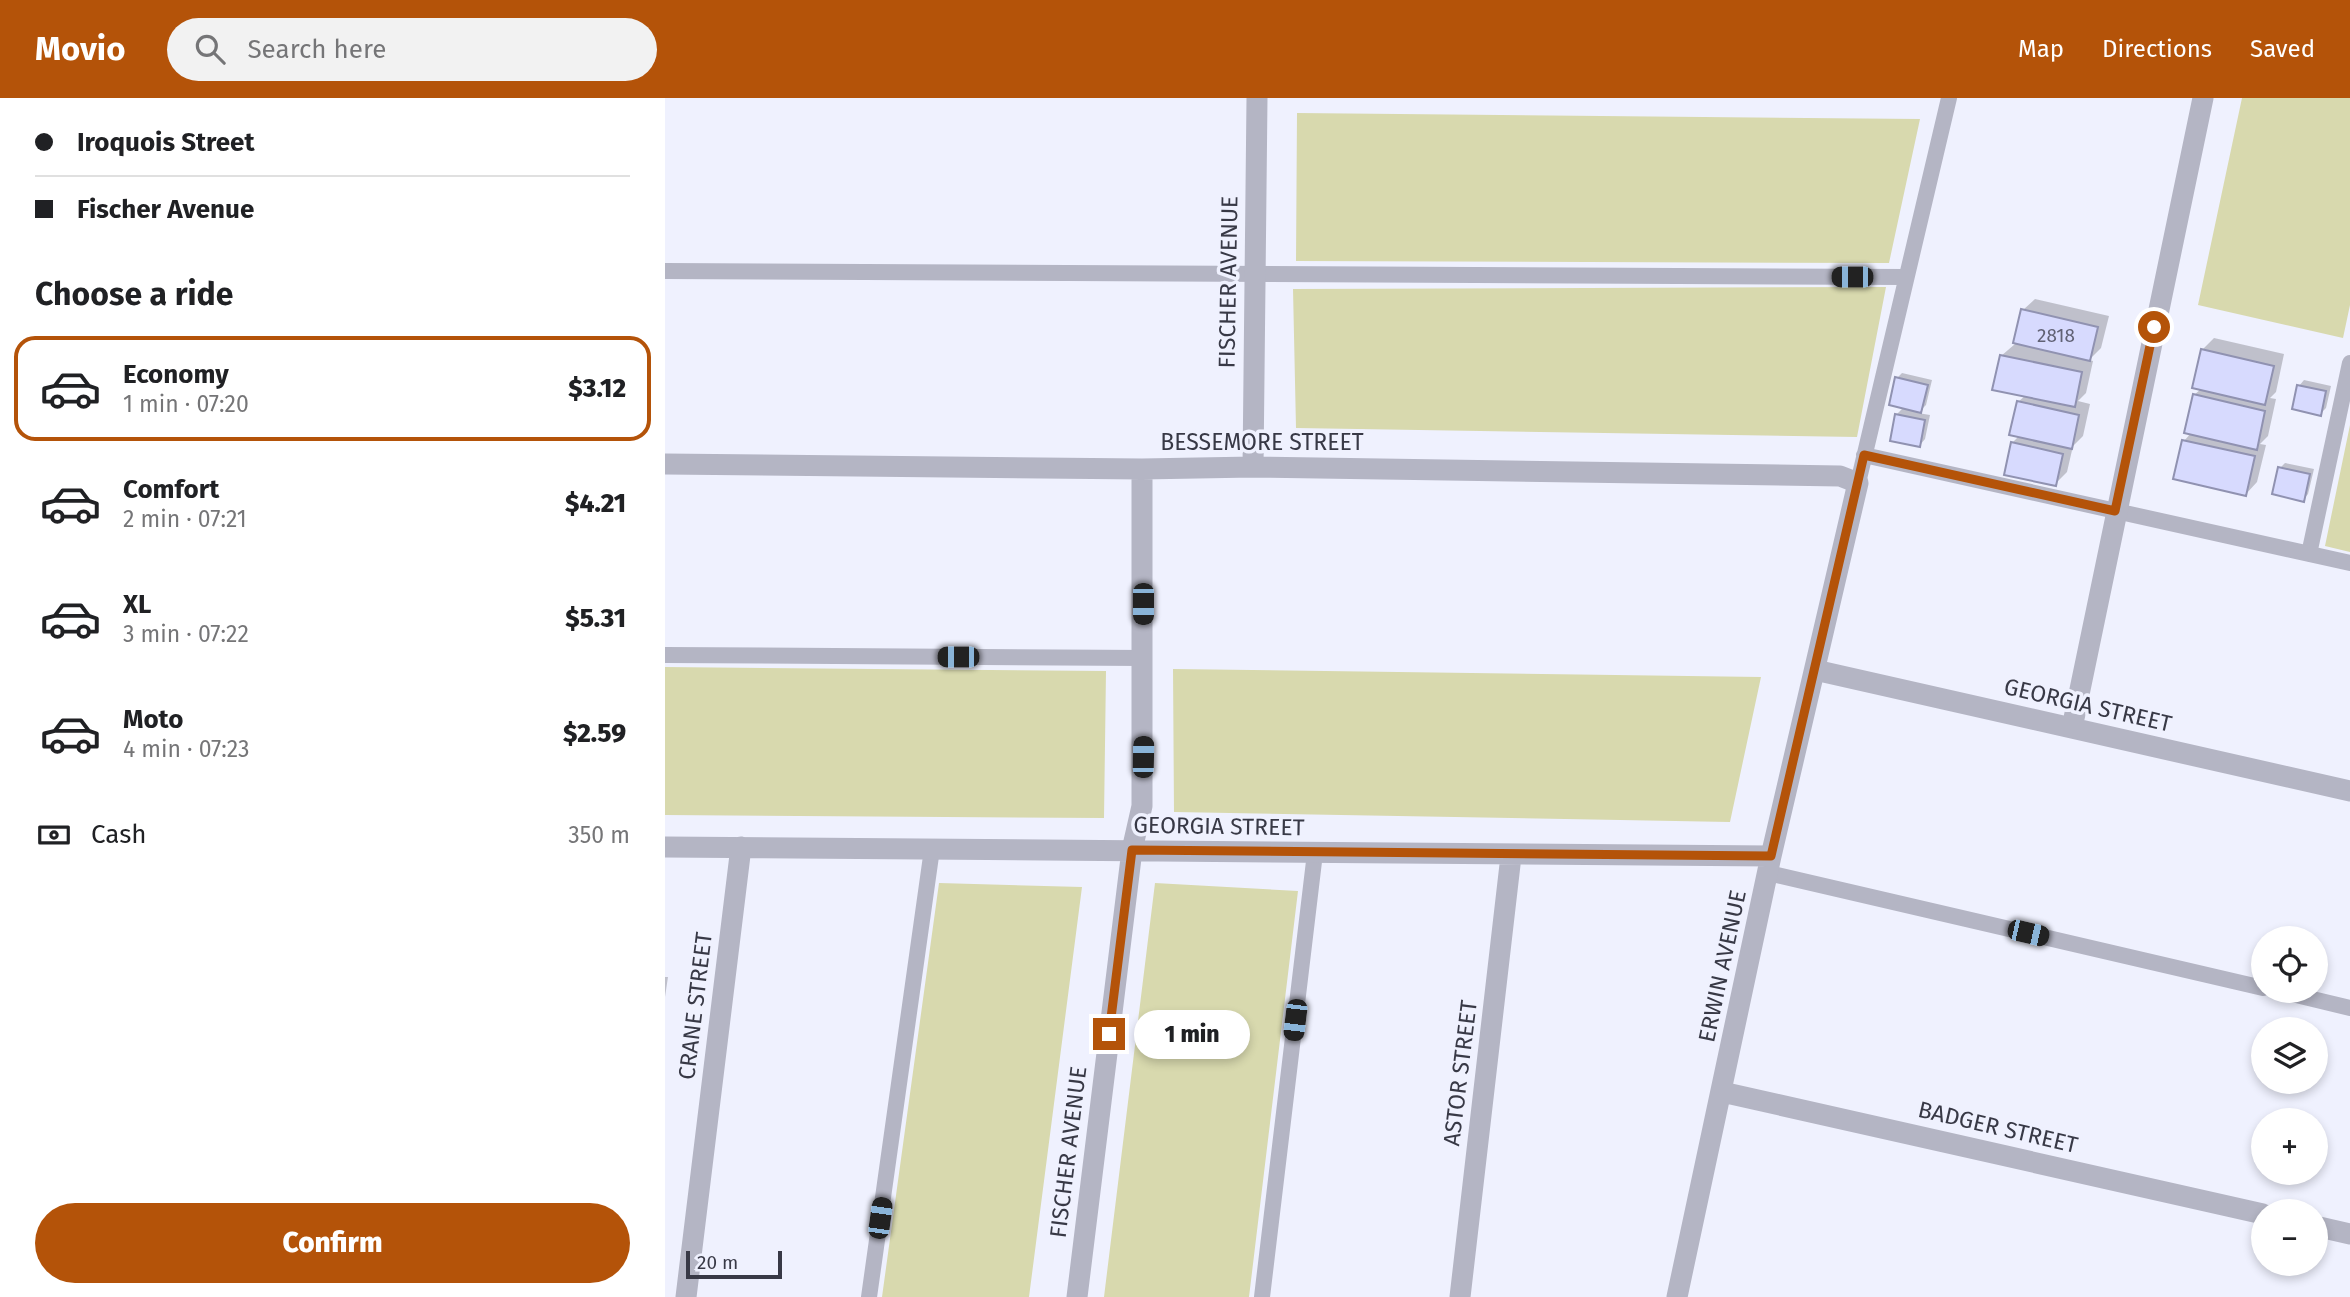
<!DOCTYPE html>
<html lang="en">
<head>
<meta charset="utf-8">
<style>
  body { margin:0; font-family:"Fira Sans",sans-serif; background:#f2f2f2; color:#202124; height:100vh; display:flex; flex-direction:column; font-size:26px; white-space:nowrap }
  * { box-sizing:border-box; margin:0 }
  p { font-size:23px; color:#757577 }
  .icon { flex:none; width:38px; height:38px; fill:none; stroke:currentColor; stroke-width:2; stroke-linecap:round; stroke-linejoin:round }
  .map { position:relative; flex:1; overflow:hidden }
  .drawer { display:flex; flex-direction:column; background:#fff; width:665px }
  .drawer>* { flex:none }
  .top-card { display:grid; align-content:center; height:154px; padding:0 35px; background:#fff }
  .buttons { position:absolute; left:1586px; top:828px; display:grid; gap:14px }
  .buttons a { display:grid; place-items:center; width:77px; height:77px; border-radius:50%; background:#fff; box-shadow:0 4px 10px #0003; font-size:35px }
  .scale { position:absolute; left:21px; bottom:18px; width:96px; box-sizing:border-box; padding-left:7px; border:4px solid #383946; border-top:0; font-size:19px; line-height:24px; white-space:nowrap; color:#383946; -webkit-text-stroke:5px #eff1fe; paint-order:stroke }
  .end { position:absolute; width:32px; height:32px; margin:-16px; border:9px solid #b45309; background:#fff; box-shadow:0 0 0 4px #fff }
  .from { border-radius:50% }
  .bubble { position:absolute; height:49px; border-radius:24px; background:#fff; box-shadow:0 4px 10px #0003; font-size:23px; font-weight:800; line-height:49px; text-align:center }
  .car { position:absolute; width:21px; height:42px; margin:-21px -10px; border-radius:9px; box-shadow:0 0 5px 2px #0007; background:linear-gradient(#222 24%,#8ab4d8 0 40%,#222 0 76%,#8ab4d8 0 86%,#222 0) }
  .top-card b { display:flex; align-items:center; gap:24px; height:66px; font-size:26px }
  .top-card b+b { border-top:2px solid #e0e0e0 }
  .top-card i { width:18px; height:18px; background:#202124 }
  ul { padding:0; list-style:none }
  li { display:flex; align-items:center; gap:21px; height:105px; margin:0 14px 10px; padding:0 21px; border:4px solid transparent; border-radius:21px }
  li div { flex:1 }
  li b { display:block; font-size:26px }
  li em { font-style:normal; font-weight:800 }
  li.selected { border-color:#b45309 }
  li>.icon { width:63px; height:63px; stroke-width:1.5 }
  h2 { padding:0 35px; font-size:32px; line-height:84px }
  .pay { display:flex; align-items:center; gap:18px; height:77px; padding:0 35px; font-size:26px }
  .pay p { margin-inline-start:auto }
  .action { display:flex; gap:14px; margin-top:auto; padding:14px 35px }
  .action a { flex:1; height:80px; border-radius:42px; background:#b45309; color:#fff; font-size:28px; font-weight:800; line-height:80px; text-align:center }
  header { display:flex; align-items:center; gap:42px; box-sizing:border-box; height:98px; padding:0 35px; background:#b45309; color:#fff }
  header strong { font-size:33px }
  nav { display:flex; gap:38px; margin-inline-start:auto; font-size:24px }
  .search { width:490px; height:63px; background:#f2f2f2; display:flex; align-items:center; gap:18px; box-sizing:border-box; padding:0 24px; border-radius:38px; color:#757577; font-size:26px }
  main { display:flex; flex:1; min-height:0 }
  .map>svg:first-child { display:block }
  .green { fill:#d8d9ae }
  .shadow { fill:#0003 }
  .building { fill:#d7dafe; stroke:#9092b1; stroke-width:2 }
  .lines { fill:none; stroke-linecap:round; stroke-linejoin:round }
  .lane { stroke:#b4b5c4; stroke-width:16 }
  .street { stroke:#b4b5c4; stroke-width:21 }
  .route { stroke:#b45309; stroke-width:9 }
  .labels { text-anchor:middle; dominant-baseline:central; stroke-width:7; stroke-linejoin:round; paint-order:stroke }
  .number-label { font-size:19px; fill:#606174 }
  .street-label { font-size:23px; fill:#383946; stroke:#eff1fe }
</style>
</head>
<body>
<header>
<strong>Movio</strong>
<div class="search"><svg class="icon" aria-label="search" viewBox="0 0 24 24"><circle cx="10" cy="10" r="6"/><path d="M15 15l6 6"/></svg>Search here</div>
<nav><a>Map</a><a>Directions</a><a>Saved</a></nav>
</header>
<main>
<section class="drawer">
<div class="top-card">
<b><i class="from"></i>Iroquois Street</b>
<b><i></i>Fischer Avenue</b>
</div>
<h2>Choose a ride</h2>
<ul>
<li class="selected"><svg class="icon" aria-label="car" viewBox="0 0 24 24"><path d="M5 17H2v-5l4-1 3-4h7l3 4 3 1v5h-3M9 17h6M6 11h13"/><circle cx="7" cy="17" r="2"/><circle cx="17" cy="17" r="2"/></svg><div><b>Economy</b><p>1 min · 07:20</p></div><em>$3.12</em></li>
<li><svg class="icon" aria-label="car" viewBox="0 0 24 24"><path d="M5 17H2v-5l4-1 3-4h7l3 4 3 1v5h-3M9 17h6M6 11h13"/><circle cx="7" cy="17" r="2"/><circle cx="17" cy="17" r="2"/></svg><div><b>Comfort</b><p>2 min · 07:21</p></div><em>$4.21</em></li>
<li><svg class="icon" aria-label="car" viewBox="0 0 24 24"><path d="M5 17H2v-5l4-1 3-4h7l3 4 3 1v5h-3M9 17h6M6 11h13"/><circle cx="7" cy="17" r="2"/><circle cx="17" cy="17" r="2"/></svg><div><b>XL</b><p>3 min · 07:22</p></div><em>$5.31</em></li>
<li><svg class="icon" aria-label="car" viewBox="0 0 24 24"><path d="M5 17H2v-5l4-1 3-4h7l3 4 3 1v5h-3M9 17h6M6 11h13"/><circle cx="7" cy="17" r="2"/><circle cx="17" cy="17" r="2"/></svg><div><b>Moto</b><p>4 min · 07:23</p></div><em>$2.59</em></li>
</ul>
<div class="pay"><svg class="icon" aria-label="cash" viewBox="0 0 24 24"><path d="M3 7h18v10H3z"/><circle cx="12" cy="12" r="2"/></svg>Cash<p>350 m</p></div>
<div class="action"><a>Confirm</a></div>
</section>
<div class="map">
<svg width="1685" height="1199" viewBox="0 0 1685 1199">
  <rect width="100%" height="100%" fill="#eff1fe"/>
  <!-- green -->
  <path class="green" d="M1577 0H1685V207L1678 240 1533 207Z
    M632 15 1255 21 1224 165 631 163Z
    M1221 189 1192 339 631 330 628 191Z
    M1685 327V454L1660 448Z
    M0 569 441 573 439 720 0 717Z
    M508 571 1096 579 1065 724 509 714Z
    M274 785 417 789 364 1199H217Z
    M490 785 633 793 584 1199H439Z"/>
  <!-- shadow -->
  <path class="shadow" d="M1370 201 1444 218 1436 250 1424 262 1428 263 1421 295 1413 303 1425 306 1418 338 1408 348 1402 374 1390 386 1347 345 1354 338 1353 304 1361 297 1336 258 1350 246 1358 212Z
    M1549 240 1619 256 1611 294 1605 300 1611 301 1603 338 1595 346 1601 347 1592 384 1581 396 1519 343 1526 335 1529 297 1536 291 1537 252Z
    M1237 275 1267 282 1261 307 1253 315 1265 317 1260 341 1255 347 1231 317 1239 309 1232 280Z
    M1639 282 1666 288 1661 310 1655 316 1634 288Z
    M1620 365 1649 371 1643 396 1638 402 1615 370Z
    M0 879H3L0 899Z"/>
  <!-- building -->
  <path class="building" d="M1356 211 1433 229 1425 263 1348 245Z
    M1536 251 1609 268 1600 307 1527 290Z
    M1335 257 1417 274 1410 309 1327 292Z
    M1230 279 1263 287 1256 315 1224 307Z
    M1632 287 1661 293 1656 318 1627 311Z
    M1528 296 1600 313 1592 352 1519 335Z
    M1352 303 1414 317 1407 351 1344 337Z
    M1230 316 1260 322 1255 349 1225 343Z
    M1517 342 1590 358 1581 398 1508 381Z
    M1346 344 1398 356 1391 388 1339 377Z
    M1613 369 1645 376 1639 404 1607 396Z"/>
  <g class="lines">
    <!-- lane -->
    <path class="lane" d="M0 173 1241 179
      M1199 357 1685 465
      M1193 385 1284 0
      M1644 456 1685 265
      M0 557 479 560
      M1103 775 1598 890
      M1610 892 1685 910
      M204 1199 267 751
      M597 1199 650 755"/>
    <!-- street -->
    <path class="street" d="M0 366 477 371 588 369 1175 378 1193 385 1106 758 1012 1199
      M588 369 592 0
      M1150 572 1685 693
      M1407 630 1538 0
      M0 749 1106 758
      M1057 994 1598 1116
      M1650 1128 1685 1136
      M21 1199 76 749
      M412 1199 467 752 477 708V371
      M795 1199 846 758"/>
  </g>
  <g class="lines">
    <!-- route -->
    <path class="route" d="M444 936 467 752 1106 758 1199 357 1450 413 1489 229"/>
  </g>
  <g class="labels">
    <!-- number labels -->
    <g class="number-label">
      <text x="1391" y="237">2818</text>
    </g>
    <!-- street labels -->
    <g class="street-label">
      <text transform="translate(563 184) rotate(-89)">FISCHER AVENUE</text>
      <text x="597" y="344">BESSEMORE STREET</text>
      <text transform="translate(1423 607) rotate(13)">GEORGIA STREET</text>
      <text transform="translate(554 728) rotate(1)">GEORGIA STREET</text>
      <text transform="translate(1057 868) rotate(-78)">ERWIN AVENUE</text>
      <text transform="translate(30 908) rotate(-83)">CRANE STREET</text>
      <text transform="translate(795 975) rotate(-83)">ASTOR STREET</text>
      <text transform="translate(1333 1029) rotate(13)">BADGER STREET</text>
      <text transform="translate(403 1054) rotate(-83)">FISCHER AVENUE</text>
    </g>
  </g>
</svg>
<div class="buttons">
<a><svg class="icon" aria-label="locate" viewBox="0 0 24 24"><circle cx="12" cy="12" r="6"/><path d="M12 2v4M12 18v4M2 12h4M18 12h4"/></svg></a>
<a><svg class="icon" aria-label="layers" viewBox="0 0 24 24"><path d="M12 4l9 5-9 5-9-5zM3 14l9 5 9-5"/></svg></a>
<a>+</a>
<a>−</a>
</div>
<div class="scale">20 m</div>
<i class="end from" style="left:1489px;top:229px"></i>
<i class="end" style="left:444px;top:936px"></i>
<div class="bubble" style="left:469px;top:912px;width:116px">1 min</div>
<i class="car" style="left:1187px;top:179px;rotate:270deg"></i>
<i class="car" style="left:478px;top:506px;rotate:180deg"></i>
<i class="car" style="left:293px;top:559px;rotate:270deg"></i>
<i class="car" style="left:478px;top:659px;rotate:1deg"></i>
<i class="car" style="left:1363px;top:835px;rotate:103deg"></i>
<i class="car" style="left:630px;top:922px;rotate:187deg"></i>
<i class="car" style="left:215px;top:1120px;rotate:8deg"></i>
</div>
</main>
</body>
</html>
